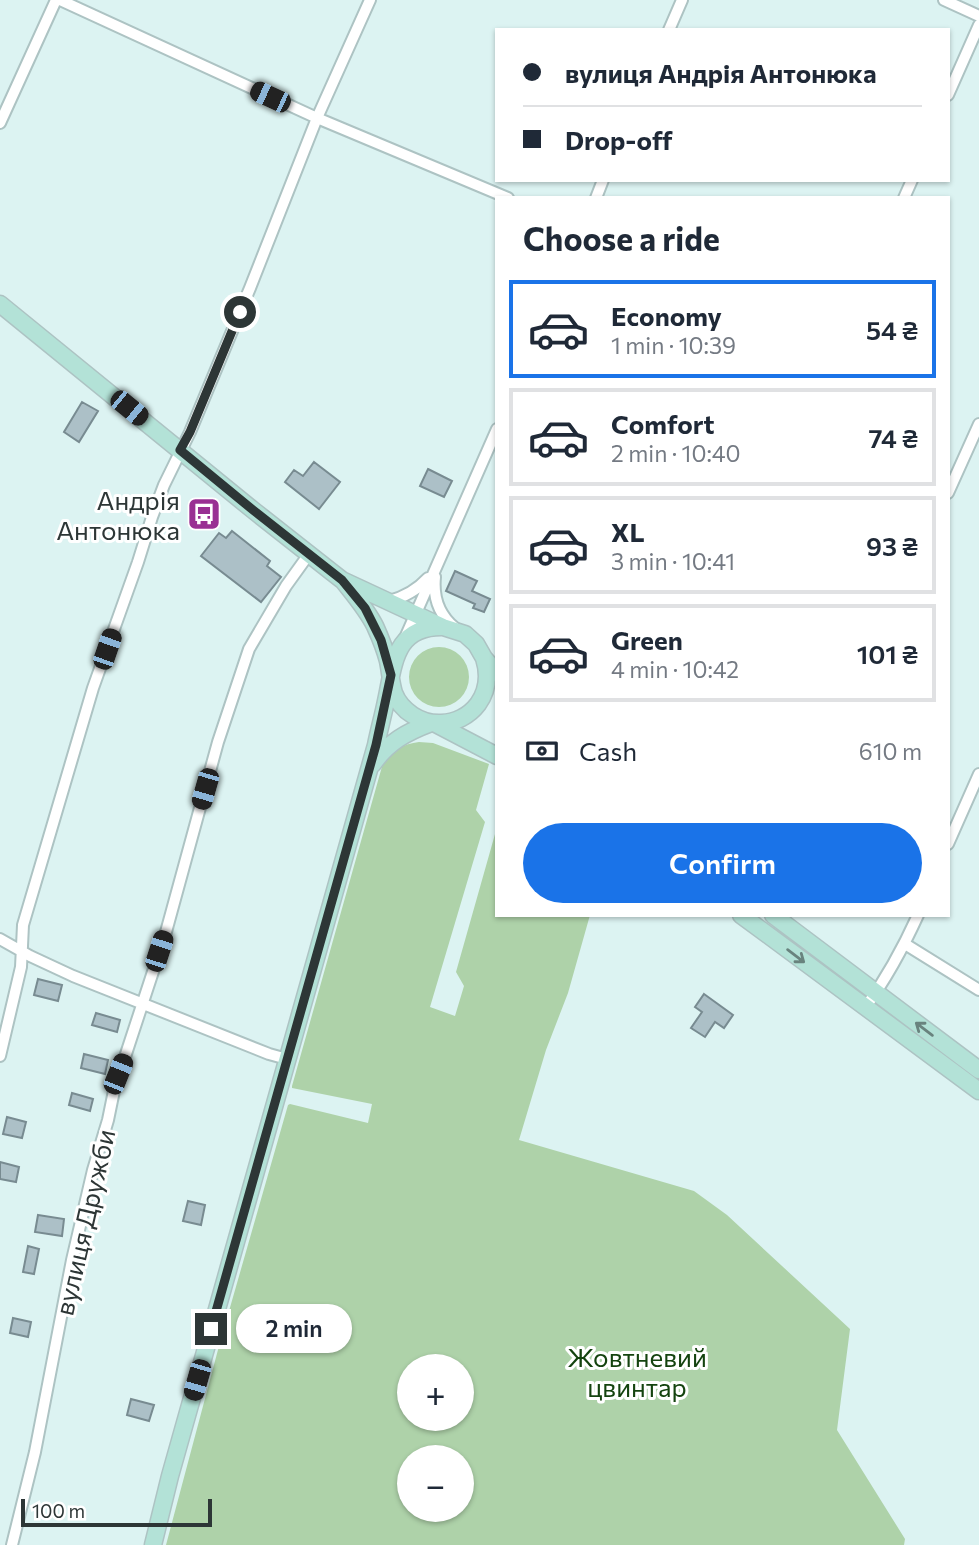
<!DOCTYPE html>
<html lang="en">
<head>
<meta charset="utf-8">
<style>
  body { margin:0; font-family:Commissioner,sans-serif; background:#f2f2f3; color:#1f2937; height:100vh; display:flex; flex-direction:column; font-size:26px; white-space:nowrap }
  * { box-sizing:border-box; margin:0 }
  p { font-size:23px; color:#747a83 }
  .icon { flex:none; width:38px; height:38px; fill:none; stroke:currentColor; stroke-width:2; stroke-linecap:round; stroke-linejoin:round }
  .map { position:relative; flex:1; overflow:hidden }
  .details { position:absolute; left:495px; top:196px; width:455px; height:721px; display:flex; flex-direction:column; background:#fff; border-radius:0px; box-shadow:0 2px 5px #0004 }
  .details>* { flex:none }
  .top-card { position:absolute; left:495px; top:28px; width:455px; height:154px; border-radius:0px; box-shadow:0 2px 5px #0004; display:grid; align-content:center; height:154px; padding:0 28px; background:#fff }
  .buttons { position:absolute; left:397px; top:1354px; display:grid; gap:14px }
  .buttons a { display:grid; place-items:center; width:77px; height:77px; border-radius:50%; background:#fff; box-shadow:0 2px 5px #0004; font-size:35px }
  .scale { position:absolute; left:21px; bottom:18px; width:191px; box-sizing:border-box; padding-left:7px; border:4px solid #2d3636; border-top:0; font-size:19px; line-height:24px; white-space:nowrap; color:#2d3636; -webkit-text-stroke:5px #fff; paint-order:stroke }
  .end { position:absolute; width:32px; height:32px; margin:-16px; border:9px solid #2d3636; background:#fff; box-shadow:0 0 0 4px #fff }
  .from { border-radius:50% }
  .bubble { position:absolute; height:49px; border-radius:24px; background:#fff; box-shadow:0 2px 5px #0004; font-size:23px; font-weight:600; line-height:49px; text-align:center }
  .car { position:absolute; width:21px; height:42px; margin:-21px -10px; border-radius:9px; box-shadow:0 0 5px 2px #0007; background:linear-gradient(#222 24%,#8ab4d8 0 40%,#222 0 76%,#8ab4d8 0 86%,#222 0) }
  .top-card b { display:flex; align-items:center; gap:24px; height:66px; font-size:26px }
  .top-card b+b { border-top:2px solid #e0e1e3 }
  .top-card i { width:18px; height:18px; background:#1f2937 }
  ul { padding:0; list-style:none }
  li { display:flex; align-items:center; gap:21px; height:98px; margin:0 14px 10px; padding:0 14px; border:4px solid #e0e1e3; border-radius:0px }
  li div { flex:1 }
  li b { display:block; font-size:26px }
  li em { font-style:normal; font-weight:600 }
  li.active { border-color:#1a73e8 }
  li>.icon { width:63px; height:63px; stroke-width:1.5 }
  h2 { padding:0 28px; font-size:32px; line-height:84px }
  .pay { display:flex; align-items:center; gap:18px; height:77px; padding:0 28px; font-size:26px }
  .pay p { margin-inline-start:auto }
  .cta { display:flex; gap:14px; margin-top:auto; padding:14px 28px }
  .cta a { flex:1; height:80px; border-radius:42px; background:#1a73e8; color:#fff; font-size:28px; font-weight:600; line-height:80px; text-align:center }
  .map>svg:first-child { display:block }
  .green { fill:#aed2a9; fill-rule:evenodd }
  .building { fill:#acc0c7; stroke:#788b91; stroke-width:2 }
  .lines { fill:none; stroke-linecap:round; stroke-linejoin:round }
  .street-casing { stroke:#adc3c3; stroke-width:14 }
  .secondary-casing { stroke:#adc3c3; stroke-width:19 }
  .street { stroke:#fff; stroke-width:10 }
  .secondary { stroke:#b3e2d7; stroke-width:16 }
  .oneway { stroke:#69837e }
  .route { stroke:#2d3636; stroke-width:9 }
  .labels { text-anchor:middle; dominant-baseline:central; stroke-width:6; stroke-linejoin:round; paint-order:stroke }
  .poi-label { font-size:26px; fill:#2d3636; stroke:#fff; text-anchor:end }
  .street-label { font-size:26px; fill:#2d3636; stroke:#fff }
  .park-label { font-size:26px; fill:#14430f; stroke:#fff }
</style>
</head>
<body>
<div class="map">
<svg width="979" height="1545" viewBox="0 0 979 1545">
  <rect width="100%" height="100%" fill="#dcf3f2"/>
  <!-- green -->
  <path class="green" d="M409 677a30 30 0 1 1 60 0a30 30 0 1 1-60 0Z
    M419 742 433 743 489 764 476 810 485 822 430 1007 455 1016 464 986 456 972 497 827V915H590L568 993 546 1050 519 1140 694 1191 727 1215 850 1329 837 1430 905 1539 904 1545H166L219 1346 288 1105 290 1104 368 1123 372 1104 292 1088V1086L383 763C393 750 403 744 419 742ZM410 1367H462V1419H410ZM410 1458H462V1510H410Z"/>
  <!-- building -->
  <path class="building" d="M82 402 98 411 79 442 64 432Z
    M314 462 340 482 319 509 285 482 294 470 303 476Z
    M428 469 452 481 444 497 420 486Z
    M232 531 270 561 267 566 281 577 261 602 201 556 219 533 226 538Z
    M455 571 477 581 472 591 490 599 484 612 473 608 475 604 446 591Z
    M38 979 62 985 58 1001 34 995Z
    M704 994 733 1015 724 1028 715 1022 705 1037 691 1028 702 1012 695 1007Z
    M96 1013 120 1020 117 1032 92 1025Z
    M84 1054 108 1060 105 1074 81 1068Z
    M72 1093 93 1099 90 1111 69 1105Z
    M7 1117 26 1122 22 1138 3 1134Z
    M0 1162 19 1167 16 1182 0 1179Z
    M188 1201 205 1205 201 1225 183 1221Z
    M38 1215 64 1219 62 1236 35 1232Z
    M28 1246 39 1249 34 1274 23 1272Z
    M13 1318 31 1322 28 1337 10 1333Z
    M131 1399 154 1405 149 1421 127 1415Z"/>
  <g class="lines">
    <defs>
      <path id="street" d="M60 0 317 118 508 198
        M944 0 979 16
        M669 30 682 0
        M948 95 979 25
        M0 123 56 0
        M596 198 603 180
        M904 198 912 180
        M948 493 979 424
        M435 577C433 597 439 615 455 628
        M389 601C405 597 417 590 428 578
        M405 638 497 429
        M948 844 979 774
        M0 939 30 956 73 976 269 1054 287 1059
        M905 944 979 990
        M865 1008C886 979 903 948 918 915
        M0 1056 21 967 23 925 93 688 138 562 152 517 164 485 190 432 250 288 317 118 370 0
        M12 1545 35 1452 72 1260 93 1170 108 1120 116 1081 125 1057 166 932 218 742 249 649 286 586 309 554"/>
      <path id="secondary" d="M0 304 253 510 333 573 342 580 443 627 465 634 476 644 484 658 497 673
        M344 582C355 596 367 610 375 626 380 637 385 649 388 661 390 671 391 683 394 693 401 711 421 724 441 723 455 723 469 716 478 704 488 690 489 674 484 658
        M434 723 497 756
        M373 764C388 742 407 732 431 723
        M741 915 979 1091
        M773 915 979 1070
        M153 1545 170 1476 376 745C379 730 383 716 386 701 394 665 394 626 443 627"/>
    </defs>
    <!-- street casing -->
    <use href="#street" class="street-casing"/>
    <!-- secondary casing -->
    <use href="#secondary" class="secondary-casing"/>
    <!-- street -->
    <use href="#street" class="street"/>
    <!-- secondary -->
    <use href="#secondary" class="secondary"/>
  </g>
  <!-- one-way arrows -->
  <defs><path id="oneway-shaft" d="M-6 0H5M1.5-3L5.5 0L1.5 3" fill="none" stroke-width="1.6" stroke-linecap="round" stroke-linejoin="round" transform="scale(1.75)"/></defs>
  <g class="oneway">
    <use href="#oneway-shaft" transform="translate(796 956) rotate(37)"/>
    <use href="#oneway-shaft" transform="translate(924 1029) rotate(-143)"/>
  </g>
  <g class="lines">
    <!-- route -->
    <path class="route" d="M211 1329 376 745 391 675 381 640 365 608 342 580 253 510 180 450 190 432 240 312"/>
  </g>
  <!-- icons -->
  <defs>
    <symbol id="bus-square" viewBox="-11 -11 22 22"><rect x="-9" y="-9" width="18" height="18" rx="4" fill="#993093" stroke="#fff"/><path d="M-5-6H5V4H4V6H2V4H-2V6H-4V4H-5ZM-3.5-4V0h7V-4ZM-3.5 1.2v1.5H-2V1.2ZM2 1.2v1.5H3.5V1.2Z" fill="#fff"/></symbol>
  </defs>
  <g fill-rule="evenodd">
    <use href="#bus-square" x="185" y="495" width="38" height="38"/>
  </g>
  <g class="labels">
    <!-- poi labels -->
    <g class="poi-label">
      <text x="180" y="499">Андрія<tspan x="180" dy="30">Антонюка</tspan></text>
    </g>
    <!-- street labels -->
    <g class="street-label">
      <text transform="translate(84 1222) rotate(-77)">вулиця Дружби</text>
    </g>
    <!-- park labels -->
    <g class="park-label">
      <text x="637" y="1356">Жовтневий<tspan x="637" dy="30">цвинтар</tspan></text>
    </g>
  </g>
</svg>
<div class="buttons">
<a>+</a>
<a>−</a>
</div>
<div class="scale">100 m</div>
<i class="end from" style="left:240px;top:312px"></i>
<i class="end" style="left:211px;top:1329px"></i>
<div class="bubble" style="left:236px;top:1304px;width:116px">2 min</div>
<i class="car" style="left:270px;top:97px;rotate:295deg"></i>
<i class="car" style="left:129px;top:408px;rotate:129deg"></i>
<i class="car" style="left:107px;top:649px;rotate:19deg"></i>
<i class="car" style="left:205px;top:789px;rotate:196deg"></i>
<i class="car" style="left:159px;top:951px;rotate:18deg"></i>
<i class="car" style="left:118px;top:1074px;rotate:22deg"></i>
<i class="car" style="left:197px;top:1380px;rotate:196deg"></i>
<div class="top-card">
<b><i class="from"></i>вулиця Андрія Антонюка</b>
<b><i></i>Drop-off</b>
</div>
<section class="details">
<h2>Choose a ride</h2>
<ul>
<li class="active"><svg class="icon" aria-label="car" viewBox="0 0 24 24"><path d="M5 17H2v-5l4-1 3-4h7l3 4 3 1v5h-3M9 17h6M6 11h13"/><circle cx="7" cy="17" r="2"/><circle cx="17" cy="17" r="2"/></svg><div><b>Economy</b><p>1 min · 10:39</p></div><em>54 ₴</em></li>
<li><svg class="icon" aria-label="car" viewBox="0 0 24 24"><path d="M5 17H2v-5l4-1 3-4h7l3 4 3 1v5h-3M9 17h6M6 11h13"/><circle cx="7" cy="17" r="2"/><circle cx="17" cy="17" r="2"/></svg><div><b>Comfort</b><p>2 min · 10:40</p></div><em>74 ₴</em></li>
<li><svg class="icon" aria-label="car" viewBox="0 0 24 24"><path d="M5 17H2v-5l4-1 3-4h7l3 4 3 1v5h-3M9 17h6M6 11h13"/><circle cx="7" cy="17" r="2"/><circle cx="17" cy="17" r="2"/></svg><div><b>XL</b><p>3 min · 10:41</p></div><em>93 ₴</em></li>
<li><svg class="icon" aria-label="car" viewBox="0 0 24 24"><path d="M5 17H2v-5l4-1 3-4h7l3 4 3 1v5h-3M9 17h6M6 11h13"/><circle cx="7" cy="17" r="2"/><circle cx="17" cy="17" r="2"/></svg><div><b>Green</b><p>4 min · 10:42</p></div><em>101 ₴</em></li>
</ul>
<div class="pay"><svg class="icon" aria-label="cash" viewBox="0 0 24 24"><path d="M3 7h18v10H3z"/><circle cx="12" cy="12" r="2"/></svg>Cash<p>610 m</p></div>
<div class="cta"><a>Confirm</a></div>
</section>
</div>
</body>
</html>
